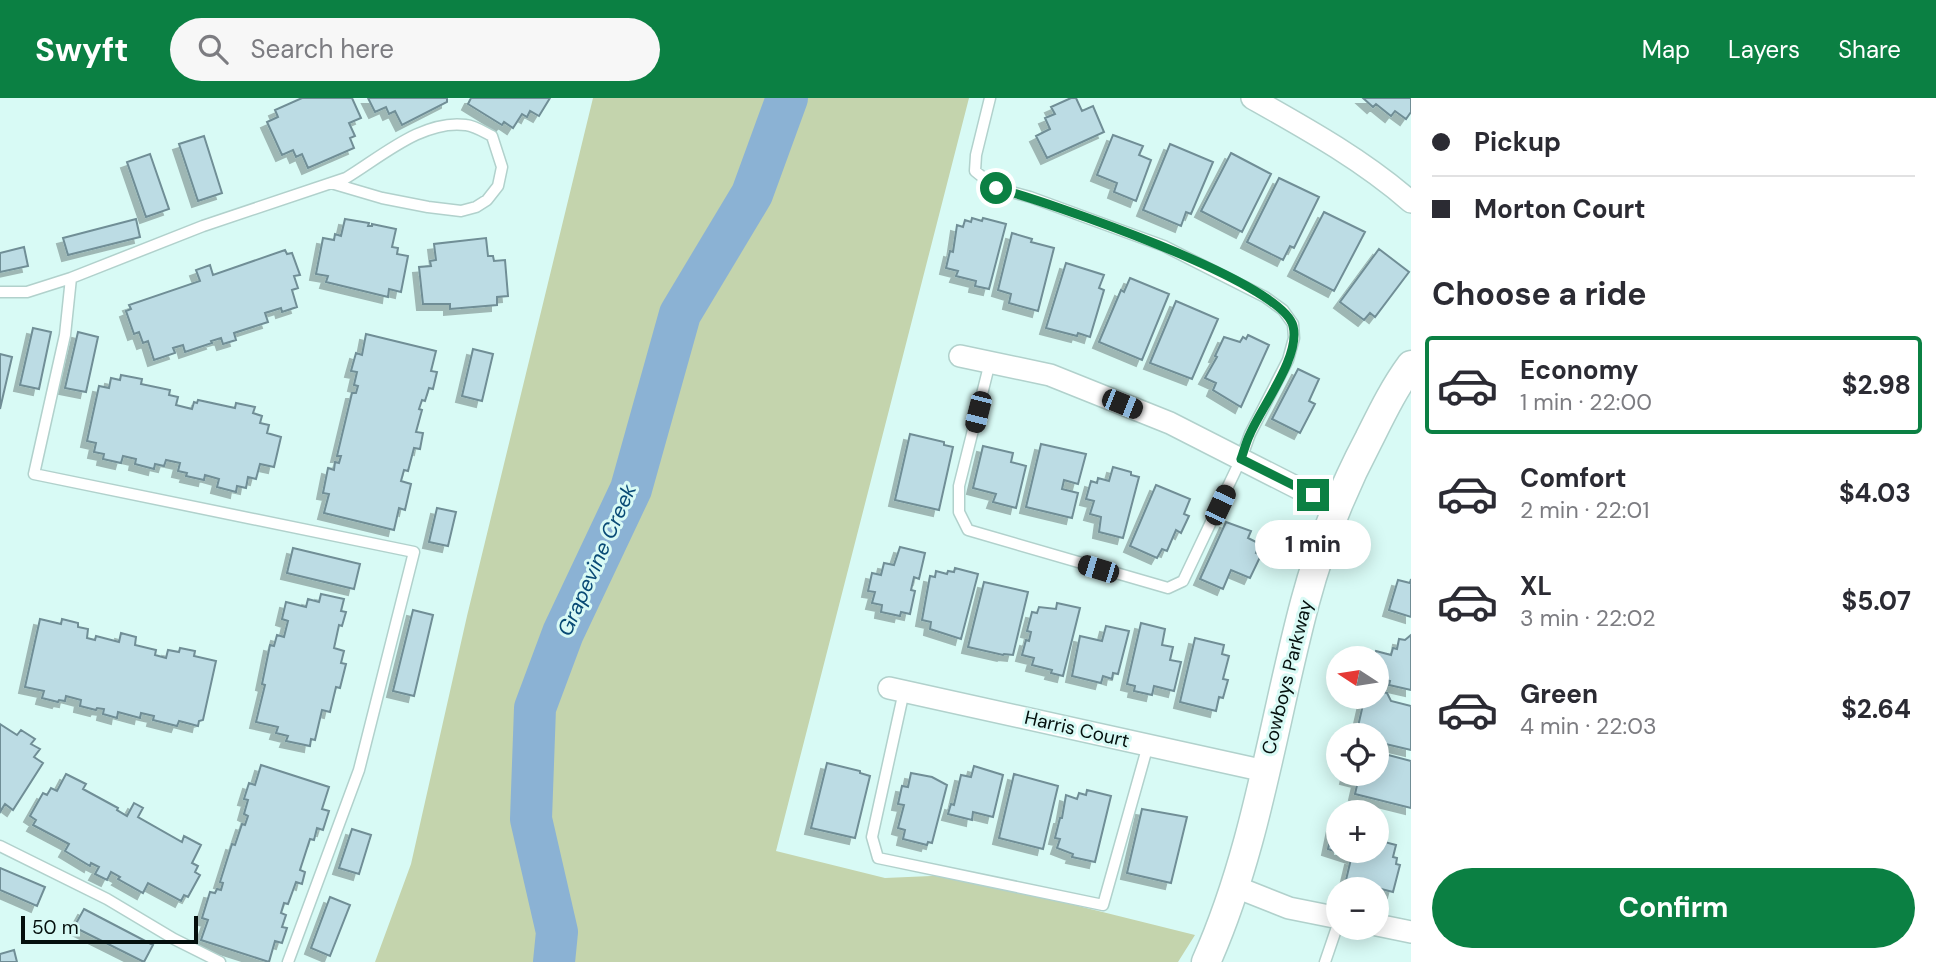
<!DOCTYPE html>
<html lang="en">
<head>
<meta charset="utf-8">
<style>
  body { margin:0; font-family:"DM Sans",sans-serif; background:#f7f7f7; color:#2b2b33; height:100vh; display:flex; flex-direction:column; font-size:26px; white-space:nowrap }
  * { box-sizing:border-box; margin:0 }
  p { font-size:23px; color:#7c7c81 }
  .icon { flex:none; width:38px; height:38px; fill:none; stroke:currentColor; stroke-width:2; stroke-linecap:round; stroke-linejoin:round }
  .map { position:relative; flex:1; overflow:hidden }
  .panel { display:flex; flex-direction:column; background:#fff; width:525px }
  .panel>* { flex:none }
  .hud { display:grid; align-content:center; height:154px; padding:0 21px; background:#fff }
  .needle { width:46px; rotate:282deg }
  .buttons { position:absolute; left:1326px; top:548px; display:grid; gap:14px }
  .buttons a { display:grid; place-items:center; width:63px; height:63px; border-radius:50%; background:#fff; box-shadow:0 4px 18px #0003; font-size:35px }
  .scale { position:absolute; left:21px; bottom:18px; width:177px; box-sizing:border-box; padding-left:7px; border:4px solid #040f0d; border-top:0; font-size:19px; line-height:24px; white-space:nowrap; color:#040f0d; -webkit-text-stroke:5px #d8faf5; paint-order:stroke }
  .end { position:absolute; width:32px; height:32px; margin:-16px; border:9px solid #0b8043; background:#fff; box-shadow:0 0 0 4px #fff }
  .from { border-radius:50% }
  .bubble { position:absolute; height:49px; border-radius:24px; background:#fff; box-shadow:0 4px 18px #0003; font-size:23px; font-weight:700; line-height:49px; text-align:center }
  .car { position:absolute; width:21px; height:42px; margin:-21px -10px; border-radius:9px; box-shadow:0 0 5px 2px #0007; background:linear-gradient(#222 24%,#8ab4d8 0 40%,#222 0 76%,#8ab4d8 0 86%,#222 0) }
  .hud b { display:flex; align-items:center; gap:24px; height:66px; font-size:26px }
  .hud b+b { border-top:2px solid #e1e1e2 }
  .hud i { width:18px; height:18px; background:#2b2b33 }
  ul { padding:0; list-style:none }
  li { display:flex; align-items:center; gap:21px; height:98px; margin:0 14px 10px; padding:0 7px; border:4px solid transparent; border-radius:7px }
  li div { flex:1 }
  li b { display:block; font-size:26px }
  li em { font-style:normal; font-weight:700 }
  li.on { border-color:#0b8043 }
  li>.icon { width:63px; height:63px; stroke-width:1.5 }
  h2 { padding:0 21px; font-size:32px; line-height:84px }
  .action { display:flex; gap:14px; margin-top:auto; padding:14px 21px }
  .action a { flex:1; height:80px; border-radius:42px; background:#0b8043; color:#fff; font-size:28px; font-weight:700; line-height:80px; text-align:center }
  header { display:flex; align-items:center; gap:42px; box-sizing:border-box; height:98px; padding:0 35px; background:#0b8043; color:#fff }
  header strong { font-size:33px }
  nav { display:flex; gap:38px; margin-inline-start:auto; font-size:24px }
  .search { width:490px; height:63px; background:#f7f7f7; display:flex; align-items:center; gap:18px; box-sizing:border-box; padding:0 24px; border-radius:38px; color:#7c7c81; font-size:26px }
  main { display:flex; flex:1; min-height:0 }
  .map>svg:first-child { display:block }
  .green { fill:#c4d4ad }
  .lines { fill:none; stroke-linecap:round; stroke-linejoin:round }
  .river { stroke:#8bb2d4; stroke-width:42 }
  .building { fill:#bcdce4; stroke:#708e96; stroke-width:2; filter:url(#shadow) }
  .service-casing { stroke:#b1d1cc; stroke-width:13 }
  .minor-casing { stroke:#b1d1cc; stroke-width:24 }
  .tertiary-casing { stroke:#b1d1cc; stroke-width:31 }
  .service { stroke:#fff; stroke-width:10 }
  .minor { stroke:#fff; stroke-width:21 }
  .tertiary { stroke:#fff; stroke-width:28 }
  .route { stroke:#0b8043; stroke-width:9 }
  .labels { text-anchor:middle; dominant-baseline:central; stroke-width:6; stroke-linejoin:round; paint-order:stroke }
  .street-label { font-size:19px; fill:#040f0d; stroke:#d8faf5 }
  .water-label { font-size:21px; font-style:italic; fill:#084a75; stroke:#d8faf5 }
</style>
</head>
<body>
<header>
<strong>Swyft</strong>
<div class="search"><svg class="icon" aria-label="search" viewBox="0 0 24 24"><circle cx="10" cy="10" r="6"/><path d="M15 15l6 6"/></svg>Search here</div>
<nav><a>Map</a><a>Layers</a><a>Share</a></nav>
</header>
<main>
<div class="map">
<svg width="1411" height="864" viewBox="0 0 1411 864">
  <defs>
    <filter id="shadow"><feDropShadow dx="-6" dy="6" stdDeviation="0" flood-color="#0004"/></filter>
  </defs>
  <rect width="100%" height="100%" fill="#d8faf5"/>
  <!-- green -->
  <path class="green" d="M593 0H969L776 753 885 780 954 777 1195 837 1178 864H375L411 766 467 518Z"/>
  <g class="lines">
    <!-- river -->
    <path class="river" d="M554 864 557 834 531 721 535 610 563 535 631 391 680 216 752 96 787 0"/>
  </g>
  <!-- building -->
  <path class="building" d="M302 0H352L361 20 349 25 355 38 350 40 354 50 308 70 302 56 296 59 293 52 282 57 267 24 278 19 275 12Z
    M368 0H447V4L402 27 395 13 389 16 386 9 375 14Z
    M471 0H550L539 18 530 13 527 19 522 16 513 30 504 24 502 27 468 6Z
    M1071 0H1076L1082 13 1093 8 1104 34 1047 60 1036 38 1050 31 1045 20 1055 16 1051 9Z
    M1363 0H1411V14L1406 21 1395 13 1391 18 1376 6 1373 9Z
    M1113 37 1143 48 1139 57 1151 62 1136 103 1114 94 1117 85 1097 77Z
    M204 38 222 95 198 103 179 46Z
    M1170 46 1213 64 1191 116 1186 114 1181 128 1143 112Z
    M1231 55 1271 76 1242 134 1201 113Z
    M150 56 169 111 146 119 127 64Z
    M1279 80 1319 99 1294 150 1290 148 1283 162 1247 144Z
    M1324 114 1365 134 1334 193 1294 172Z
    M972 120 982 123 983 120 1006 126 989 191 975 188 976 183 956 178 958 173 946 170 950 153 953 154 957 127 963 129 965 122 971 124Z
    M136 121 140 139 68 157 63 140Z
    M345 121 369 125 368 128H372V126L396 131 392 149 398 150 397 156 408 158 401 194 389 191 388 199 326 184 328 178 316 176 323 140 334 142 335 136 341 138Z
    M1012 135 1032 141 1031 144 1054 150 1038 213 1009 205 1011 196 998 192Z
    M486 140 488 158H493L494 163 505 162 508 198 497 199V207L450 211V206H423L419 169 431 168 430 163 436 162 434 146Z
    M24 149 28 168 0 174V155Z
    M1379 151 1409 174 1375 219 1370 215 1364 222 1340 204Z
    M285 152 287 156 292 155 300 177 294 178 298 190 292 192 297 209 282 214 281 210 265 215 268 224 234 235 236 242 223 246 221 240 211 243 212 245 185 254 183 247 173 250 175 255 154 262 148 243 143 245 139 234 134 236 126 213 131 211 129 207 200 183 196 172 210 167 213 177Z
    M1066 165 1104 177 1099 190 1104 192 1090 239 1078 235 1077 238 1046 230Z
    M1130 180 1169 196 1142 262 1099 244 1121 192 1124 194Z
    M1176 203 1218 221 1192 281 1150 265Z
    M33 230 51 234 39 291 20 287Z
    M78 234 98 239 86 294 65 290Z
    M366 236 436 253 431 273 437 274 433 291 429 290 425 303 422 302 419 311 422 312 416 334 423 335 420 351 414 350 408 373 404 372 401 383 411 386 405 412 399 410 394 432 324 415 329 396 323 395 328 370 334 372 335 364 339 365 341 358H337L352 295H356L358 288 354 287 357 274 351 273 356 255 362 257Z
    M1248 237 1269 247 1241 309 1213 292 1216 285 1205 280 1217 259 1215 258 1224 239 1240 244 1243 239 1246 241Z
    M473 251 493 256 482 303 462 298Z
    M0 256 12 259 0 311Z
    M1298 271 1319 281 1309 303 1315 306 1300 335 1272 321Z
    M121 277 142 281 141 286 170 292 169 297 178 299 176 307 192 311 194 304 197 305 198 302 235 310 236 305 255 309 253 315 262 318 260 325 269 327 267 335 281 339 274 369 260 366 256 381 248 379 246 390 237 388 236 394 217 389 219 381 205 377 204 382 186 378 187 375 178 373 180 365 166 362 164 368 155 366 154 371 135 366 136 361 123 358 121 365 103 361 104 356 94 354 96 345 87 343 99 288 109 290 111 280 120 282Z
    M910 336 944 344V347L953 349 939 412 895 402Z
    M1041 346 1086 356 1078 386 1064 382 1062 391 1078 395 1072 420 1026 409Z
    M983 348 1013 355 1011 364 1026 368 1016 410 993 404 996 396 973 390Z
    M1113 369 1131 374V377L1139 379 1123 440 1099 434 1101 419 1090 416 1094 403 1086 401 1091 383 1097 385 1098 380 1109 383Z
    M1156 387 1190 401 1184 416 1189 418 1181 435 1176 432 1167 453 1162 451 1157 460 1130 448Z
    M437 410 456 414 448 448 429 444Z
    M1226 424 1251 433 1248 440 1260 446 1256 455 1261 457 1250 480 1231 472 1223 491 1200 481Z
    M900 449 925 455 919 481 914 479 911 492 915 493 910 516 901 514 900 518 881 514 882 507 872 505 875 494 868 493 872 475 881 477 884 465 894 467Z
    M293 450 360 466 354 491 287 475Z
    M955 470 978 476 961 541 930 531 931 524 922 522 930 478 935 479 936 473 947 476 948 473 954 474Z
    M1411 481V519L1389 512 1398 482 1410 485Z
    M984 484 1028 494 1013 557 1004 556 1003 557 968 549Z
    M321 496 344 501 341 513 346 514 342 528 339 527 334 550 344 553 341 565 346 566 340 590 336 589 330 614 322 612 315 642 311 641 310 648 286 643 288 638 276 635 278 629 256 624 265 587 262 586 270 547 274 548 277 537 284 539 288 523 282 521 286 504 306 509 308 501 319 504Z
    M1057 505 1080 510 1063 578 1051 575 1052 572 1032 567 1034 560 1022 557 1026 542 1029 543 1031 534 1027 533 1032 514 1037 515 1039 509 1056 511Z
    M413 512 433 517 414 598 393 593Z
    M40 521 61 526 62 521 78 525V529L88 531 87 540 95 542 96 538 119 544 121 535 136 539 135 547 156 552 155 557 166 560 168 552 179 554 180 550 195 553 194 558 216 563 203 622 199 623 198 628 179 623 177 628 153 622 154 618 141 615 140 620 118 614 117 620 103 616 104 611 97 610 96 612 80 608 81 602 66 598 65 603 59 602 58 604 42 600 44 593 25 589Z
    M1141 525 1165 531 1162 547 1173 549 1170 562 1181 564 1174 593 1154 588 1152 597 1134 593 1135 588 1127 586Z
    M1106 528 1129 533 1118 576 1113 575 1112 581 1103 578 1101 585 1072 578 1080 538 1102 543Z
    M1411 537V592L1389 587 1390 583 1377 580V560H1374L1376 553 1391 557 1393 550 1397 551 1399 541 1405 542Z
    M1195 540 1224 547 1222 556 1229 558 1223 581 1228 582 1223 600 1219 599 1216 613 1180 604Z
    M1377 593 1387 595 1391 603 1411 608V652L1377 644V637H1356L1365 598H1377Z
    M0 626 17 637 21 632 35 641 31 646 40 651 34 659 43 665 13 712 5 706 0 714Z
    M1377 654 1411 663V710L1355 696 1358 683 1346 680 1347 676H1377Z
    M827 665 860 673V675L870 678 855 740 811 730Z
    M261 667 329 689 322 711 329 713 323 732 317 730 314 742 310 741 300 772 305 774 302 786 296 784 288 806 284 805 281 815 286 817 282 829 287 830 282 845 275 843 269 864 201 842 208 822 202 820 210 794 215 795 217 791 221 792 223 785 220 784 232 746 235 747 242 726 245 727 248 718 244 716 248 702 244 701 249 685 255 687Z
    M974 668 1003 677 993 719 973 714 972 722 948 716 951 706 954 707 961 677 971 679Z
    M911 675 932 679 947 687 932 745 928 744 927 747 903 741 905 732 898 730 904 707 898 706 902 688 908 689Z
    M66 676 86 686 83 691 118 710 117 712 127 718 134 705 143 710 138 719 182 744 184 738 201 747 192 765 198 768 195 774 200 777 188 799 184 797 181 803 148 785 143 795 118 781 120 779 111 774 107 782 95 776 99 769 91 765 90 768 65 753 69 746 33 727 36 722 30 718 43 695 47 697 51 690 57 693Z
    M1014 676 1058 688 1043 751 999 740Z
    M1087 692 1111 698 1095 764 1072 759 1073 756 1057 750 1060 741 1055 740 1060 720H1062L1066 697 1077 701 1079 695 1086 697Z
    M1142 711 1187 719 1171 785 1127 775Z
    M1333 727 1339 728V752H1377V742L1396 747 1393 759 1397 760 1396 766 1400 767 1393 794 1346 782 1351 761 1356 762V760L1328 751Z
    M352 731 371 737 359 776 339 770Z
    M0 770 45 789 37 808 0 792Z
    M330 799 350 807 330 858 311 850Z
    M84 811 153 847 144 864 74 829Z
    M14 852 17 864H0V856Z"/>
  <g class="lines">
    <defs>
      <path id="service" d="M990 0 976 57 975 73 996 90 1030 99 1164 148 1265 199 1283 212 1293 226 1294 240 1288 262 1250 336 1241 361 1183 483 1168 490 968 432 959 414V388L990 264
        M71 180 65 237 34 376 414 454 359 672 288 864
        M0 194H27L71 180 203 128 346 80C381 59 423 21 466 27 475 28 484 34 492 38L502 69 498 88 487 102 476 109 461 113 428 109 382 100 331 85
        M904 593 872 739 878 760 1103 807 1148 647
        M0 748 107 801 174 841 220 864
        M1325 864 1339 823"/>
      <path id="minor" d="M1252 0C1307 31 1363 62 1411 104
        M960 258 1050 277 1170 325 1337 410
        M889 590 1265 673
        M1236 789 1289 810 1339 820
        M1377 827 1411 834"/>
      <path id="tertiary" d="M1206 864C1257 750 1273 624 1305 504 1320 448 1342 392 1369 341 1382 315 1394 290 1411 267"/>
    </defs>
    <!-- service casing -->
    <use href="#service" class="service-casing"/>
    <!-- minor casing -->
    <use href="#minor" class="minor-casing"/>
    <!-- tertiary casing -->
    <use href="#tertiary" class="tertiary-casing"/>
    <!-- service -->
    <use href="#service" class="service"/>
    <!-- minor -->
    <use href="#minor" class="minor"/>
    <!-- tertiary -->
    <use href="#tertiary" class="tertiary"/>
  </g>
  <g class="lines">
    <!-- route -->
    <path class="route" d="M996 90C1045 103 1282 183 1293 228 1301 258 1262 308 1250 336 1246 344 1244 353 1241 361L1313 397"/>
  </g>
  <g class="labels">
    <!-- street labels -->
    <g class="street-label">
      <text transform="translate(1287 579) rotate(-76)">Cowboys Parkway</text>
      <text transform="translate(1077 631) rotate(13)">Harris Court</text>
    </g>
    <!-- water labels -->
    <g class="water-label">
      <text transform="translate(597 462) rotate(-66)">Grapevine Creek</text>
    </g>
  </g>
</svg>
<div class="buttons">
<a><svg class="needle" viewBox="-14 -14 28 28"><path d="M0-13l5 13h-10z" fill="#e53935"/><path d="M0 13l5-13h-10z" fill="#7c7c81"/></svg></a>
<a><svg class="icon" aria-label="locate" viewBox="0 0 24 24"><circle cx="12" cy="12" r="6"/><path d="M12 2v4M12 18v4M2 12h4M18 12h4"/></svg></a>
<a>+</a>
<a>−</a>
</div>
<div class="scale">50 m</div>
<i class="end from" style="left:996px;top:90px"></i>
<i class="end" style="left:1313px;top:397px"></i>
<div class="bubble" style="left:1255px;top:422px;width:116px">1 min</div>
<i class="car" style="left:1122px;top:306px;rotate:112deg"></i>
<i class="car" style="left:978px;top:314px;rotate:194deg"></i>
<i class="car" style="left:1220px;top:407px;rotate:25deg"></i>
<i class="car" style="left:1098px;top:471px;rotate:287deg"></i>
</div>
<section class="panel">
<div class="hud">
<b><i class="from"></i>Pickup</b>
<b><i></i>Morton Court</b>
</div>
<h2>Choose a ride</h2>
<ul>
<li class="on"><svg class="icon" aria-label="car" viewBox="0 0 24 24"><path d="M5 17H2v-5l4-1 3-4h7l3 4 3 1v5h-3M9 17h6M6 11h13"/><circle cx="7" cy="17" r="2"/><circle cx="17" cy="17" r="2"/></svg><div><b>Economy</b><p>1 min · 22:00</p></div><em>$2.98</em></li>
<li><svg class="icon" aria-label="car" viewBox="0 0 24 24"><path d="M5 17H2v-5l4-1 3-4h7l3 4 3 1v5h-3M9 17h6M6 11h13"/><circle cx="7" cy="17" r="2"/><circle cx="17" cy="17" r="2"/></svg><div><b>Comfort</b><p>2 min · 22:01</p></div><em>$4.03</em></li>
<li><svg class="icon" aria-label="car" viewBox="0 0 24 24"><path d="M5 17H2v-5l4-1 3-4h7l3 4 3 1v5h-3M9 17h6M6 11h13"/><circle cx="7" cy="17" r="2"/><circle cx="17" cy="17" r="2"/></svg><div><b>XL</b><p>3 min · 22:02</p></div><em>$5.07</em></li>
<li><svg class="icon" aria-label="car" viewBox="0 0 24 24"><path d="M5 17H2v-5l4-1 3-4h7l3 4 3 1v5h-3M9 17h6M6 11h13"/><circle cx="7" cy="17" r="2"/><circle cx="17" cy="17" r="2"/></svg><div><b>Green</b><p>4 min · 22:03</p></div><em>$2.64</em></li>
</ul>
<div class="action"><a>Confirm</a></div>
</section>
</main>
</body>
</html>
